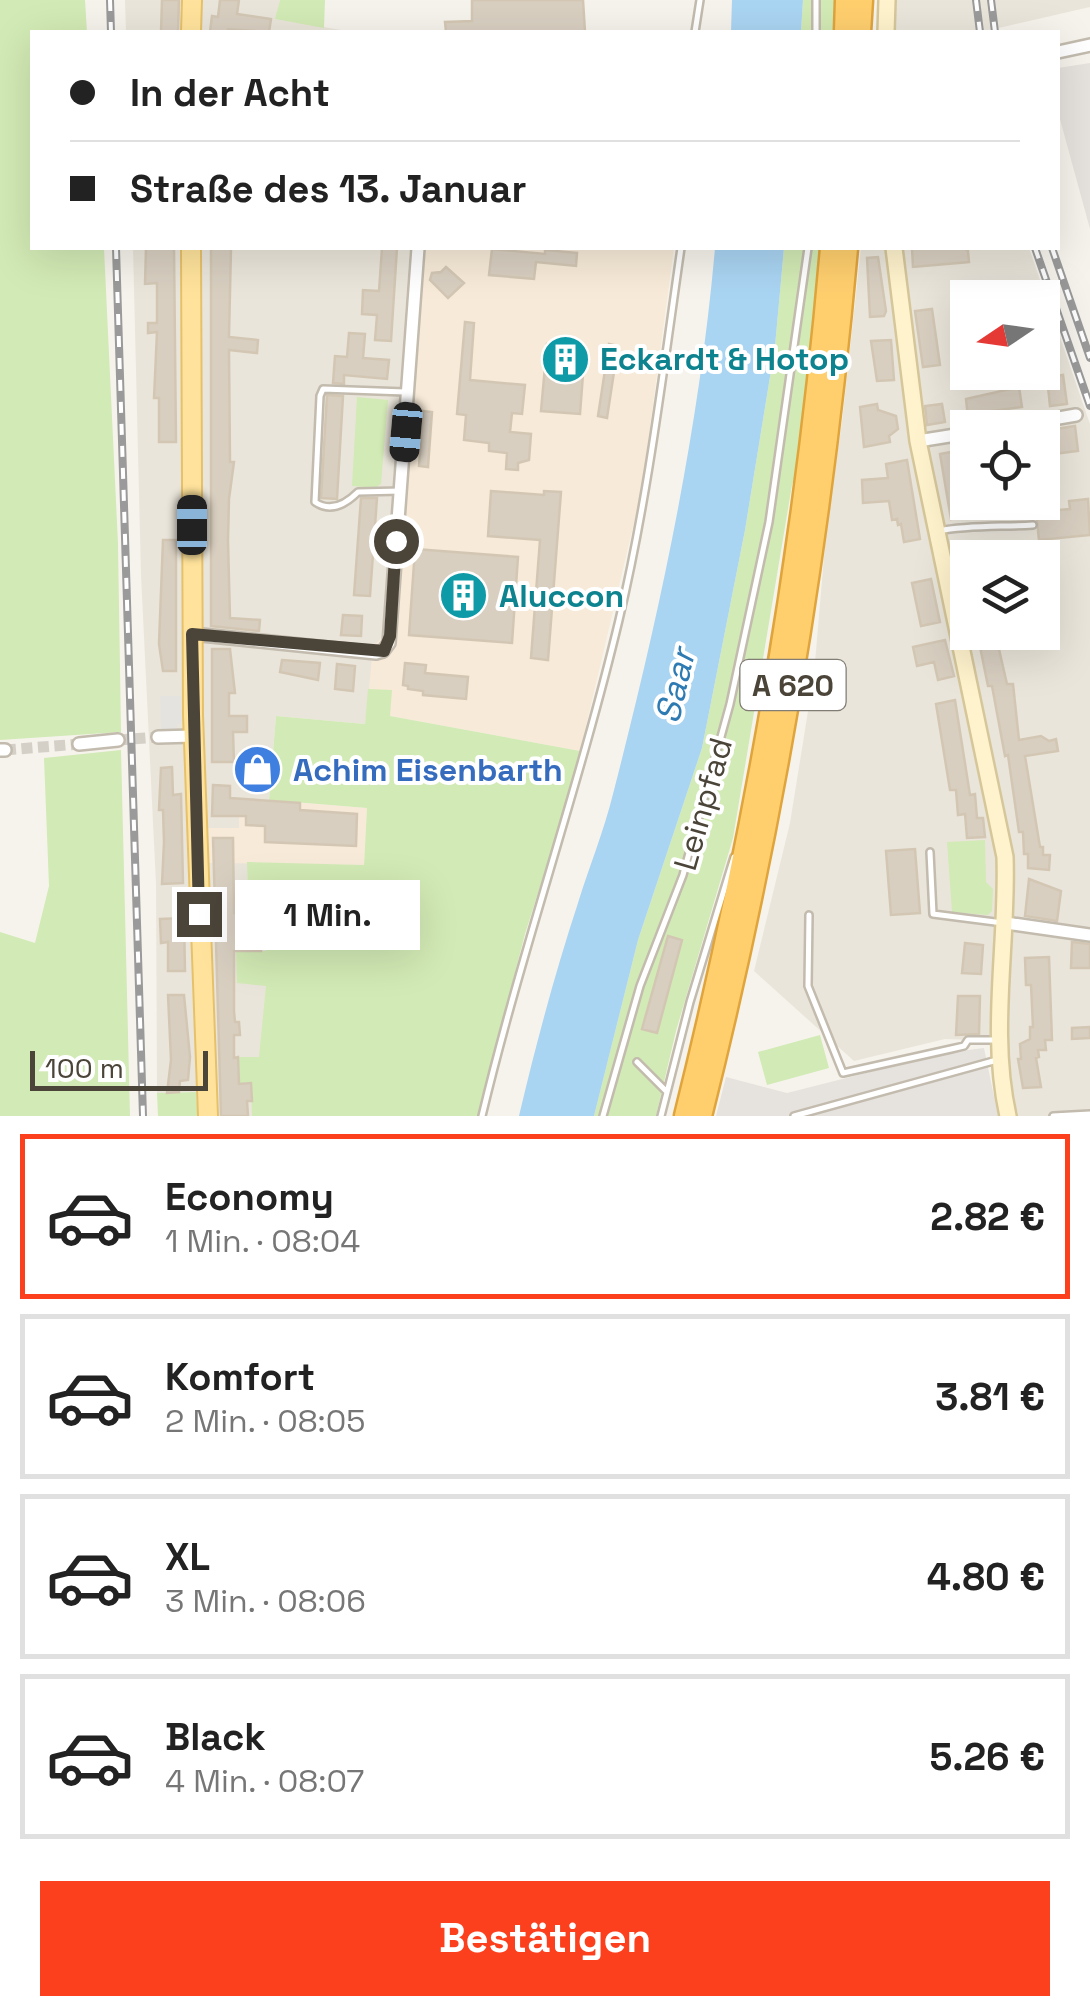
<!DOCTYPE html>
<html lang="de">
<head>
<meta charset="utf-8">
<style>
  body { margin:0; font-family:"Space Grotesk",sans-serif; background:#f2f2f2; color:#222; height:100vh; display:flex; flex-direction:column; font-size:38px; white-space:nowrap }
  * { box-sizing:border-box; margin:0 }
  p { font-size:32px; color:#767676 }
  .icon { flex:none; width:55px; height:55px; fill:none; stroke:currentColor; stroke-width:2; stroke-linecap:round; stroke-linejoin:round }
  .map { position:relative; height:1116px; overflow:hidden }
  .panel { display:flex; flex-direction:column; background:#fff; flex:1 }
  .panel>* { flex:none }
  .top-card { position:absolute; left:30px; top:30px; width:1030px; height:220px; border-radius:0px; box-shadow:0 10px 40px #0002; display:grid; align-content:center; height:220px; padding:0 40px; background:#fff }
  .needle { width:65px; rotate:257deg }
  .controls { position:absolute; left:950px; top:280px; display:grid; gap:20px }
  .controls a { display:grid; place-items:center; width:110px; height:110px; border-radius:0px; background:#fff; box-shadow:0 10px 40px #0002; font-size:50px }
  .scale { position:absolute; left:30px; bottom:25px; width:178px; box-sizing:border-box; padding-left:10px; border:5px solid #4b4439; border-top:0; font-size:28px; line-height:35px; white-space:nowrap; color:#4b4439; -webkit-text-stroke:8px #fff; paint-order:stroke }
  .end { position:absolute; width:45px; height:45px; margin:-22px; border:12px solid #4b4439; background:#fff; box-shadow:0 0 0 5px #fff }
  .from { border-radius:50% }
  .bubble { position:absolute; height:70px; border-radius:0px; background:#fff; box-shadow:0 10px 40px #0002; font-size:32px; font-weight:800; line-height:70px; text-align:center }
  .car { position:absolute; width:30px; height:60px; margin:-30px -15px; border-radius:12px; box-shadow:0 0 8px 2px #0007; background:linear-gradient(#222 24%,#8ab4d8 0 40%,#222 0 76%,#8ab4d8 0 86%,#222 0) }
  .top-card b { display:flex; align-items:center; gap:35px; height:95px; font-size:38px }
  .top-card b+b { border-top:2px solid #e0e0e0 }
  .top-card i { width:25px; height:25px; background:#222 }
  ul { padding:18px 0 0; list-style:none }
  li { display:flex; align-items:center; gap:30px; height:165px; margin:0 20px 15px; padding:0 20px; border:5px solid #e0e0e0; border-radius:0px }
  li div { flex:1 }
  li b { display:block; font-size:38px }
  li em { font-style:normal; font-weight:800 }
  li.current { border-color:#fc3f1d }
  li>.icon { width:90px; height:90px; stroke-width:1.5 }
  .button { display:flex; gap:20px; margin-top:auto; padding:20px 40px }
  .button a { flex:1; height:115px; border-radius:0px; background:#fc3f1d; color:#fff; font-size:40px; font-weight:800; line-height:115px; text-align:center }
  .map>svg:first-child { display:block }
  .residential { fill:#eae5da; fill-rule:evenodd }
  .commercial { fill:#f7ead8 }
  .industrial { fill:#e6e2dd }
  .green { fill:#d2eab5 }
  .parking { fill:#e5e3e0 }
  .water { fill:#a9d4f2 }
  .building { fill:#d8cfc1; stroke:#d3c7b4; stroke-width:2.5 }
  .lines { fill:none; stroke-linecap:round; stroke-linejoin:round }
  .street-tunnel { stroke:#d4d0c8; stroke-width:11; stroke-dasharray:11 5.5; stroke-linecap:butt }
  .lane-casing { stroke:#c2bbae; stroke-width:10 }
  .street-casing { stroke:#c2bbae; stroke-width:16 }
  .secondary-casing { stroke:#d6c79b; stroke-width:20 }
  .primary-casing { stroke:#e6c16a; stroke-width:22 }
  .highway-casing { stroke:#e0a43c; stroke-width:25 }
  .lane { stroke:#fff; stroke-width:5 }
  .street { stroke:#fff; stroke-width:11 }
  .secondary { stroke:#fff3cd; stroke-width:15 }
  .primary { stroke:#ffe39c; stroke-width:18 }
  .highway { stroke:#ffcf6e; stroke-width:20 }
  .rail-casing { stroke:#9a9a9a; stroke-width:8 }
  .rail { stroke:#fff; stroke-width:4; stroke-dasharray:11; stroke-linecap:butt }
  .route { stroke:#4b4439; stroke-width:12 }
  .labels { text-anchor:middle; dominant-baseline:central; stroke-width:8; stroke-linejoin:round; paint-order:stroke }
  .shield { fill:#fff; stroke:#817c74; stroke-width:2.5 }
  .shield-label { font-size:30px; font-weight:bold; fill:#4b4439 }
  .culture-label { font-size:32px; font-weight:bold; fill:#0d838f; stroke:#fff; text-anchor:start }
  .shop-label { font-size:32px; font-weight:bold; fill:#366cbe; stroke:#fff; text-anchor:start }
  .street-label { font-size:32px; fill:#4b4439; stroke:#fff }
  .water-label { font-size:35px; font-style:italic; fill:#2e7ab2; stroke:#fff }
</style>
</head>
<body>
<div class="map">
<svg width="1090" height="1116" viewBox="0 0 1090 1116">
  <rect width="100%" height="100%" fill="#f6f3ec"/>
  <!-- residential -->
  <path class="residential" d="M125 0H280L276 19 353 32H126Z
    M892 0H1090V7L981 32H891Z
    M133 248H410L382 638 376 646 365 724 276 716 269 800 241 798 239 829H208L209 862H247V905L378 913 319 1116H218L216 1091 157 1093 156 884 141 575Z
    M861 248H1029L1090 424V1116H1018L1003 1041 945 1039 854 1061 754 971 790 823 814 674 827 522 842 422ZM968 298H1042V372H968ZM968 428H1042V502H968ZM968 558H1042V632H968Z"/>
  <!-- commercial -->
  <path class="commercial" d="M410 248H674L641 493 580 751 390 716 369 689 373 646 382 638Z
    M240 798 367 808 364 865 209 863 208 828H239Z"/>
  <!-- industrial -->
  <path class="industrial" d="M1090 63V229L1058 112V68Z
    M984 1048 998 1116H716L726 1077 787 1093 945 1053Z"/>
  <!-- green -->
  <path class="green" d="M0 0H85L87 32H32V248H104L118 544 121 732 0 740Z
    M280 0H325L324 28 275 19Z
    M803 0H835L833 32H801Z
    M784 248H821L798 466 792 485 733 838 676 1031 656 1116H594L638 940 702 748 745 530 775 346Z
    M357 397 388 400 381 484 375 488 352 486Z
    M368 689 392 690 390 716 580 751 575 776 525 934 478 1116H252L251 1084H239L238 1057H259L266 986 237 983 236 950 266 951 267 934 261 933 248 919 247 862 364 865 367 808 269 800 276 716 365 724Z
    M121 750 130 1116H0V932L35 943 49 886 44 758Z
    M985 840 986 882 993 889 992 911 988 915 952 912 947 842Z
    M820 1035 829 1068 767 1085 758 1052Z
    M196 1092 198 1116H158L157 1093Z"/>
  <!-- parking -->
  <path class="parking" d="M160 696H181L182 721 175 729 161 731Z"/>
  <!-- water -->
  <path class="water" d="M732 0H803L801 32H731Z
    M715 248H784L775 346 745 530 702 748 638 940 594 1116H519C536 1044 555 973 578 903 589 867 604 831 613 794 659 616 699 431 715 248Z"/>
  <!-- building -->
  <path class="building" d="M162 0H179L178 32H161Z
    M220 0H239L237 14 271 19 269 32 228 29V32H210L212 16 218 17Z
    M472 0H583L585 32H446L445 22 472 21Z
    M146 248H174L176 442H159V398H154L157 332 148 333V323H157V283L145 284Z
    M211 248H231L229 337 258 340 257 353 229 350 230 462H234L229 499 228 541 230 618 260 620 259 631 211 626Z
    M382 248H397L391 341 375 340 377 315 362 314 363 290 379 291Z
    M912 248H964L968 251 969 262 913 267Z
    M492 249 545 254V250L577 253 576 266 536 262 534 279 489 275Z
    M878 257 886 311 884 316 870 317 867 258Z
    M446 267 464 283 448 298 430 280 432 273 441 272Z
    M932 309 940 365 923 367 915 311Z
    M465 322 474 323 470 380 525 385 522 414 512 413 510 432 531 434 529 460 518 463V470L506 469 507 453 489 451V443L464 440 466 415 457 414Z
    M349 333 365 334 363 358 389 360 387 379 344 375V384L333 383 335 356 347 357Z
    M891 340 894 380 877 381 871 341Z
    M547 344 585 348 580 414 541 411Z
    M609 344 618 346 607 418 598 416Z
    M1063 375 1067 404 1050 406 1047 377Z
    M1019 387 1022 407 984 412 985 416 968 418 966 399Z
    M327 395 343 396 337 499 321 498Z
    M877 404 878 410 896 416 898 429 889 436 890 442 864 447 860 407Z
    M942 404 945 422 927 425 925 406Z
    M423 411 432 412 428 467 419 466Z
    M1075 426 1078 451 1053 454 1049 430Z
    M962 450 968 480V516L951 519 940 454Z
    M907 460 920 539 904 542 901 524 898 525 897 519 892 520 889 501 863 503 862 480 888 478 886 464Z
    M491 491 544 495V491L561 492 548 660 531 658 540 540 488 536Z
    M361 498H377L370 596 354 595Z
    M1088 499 1090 535 1039 540 1036 512 1070 509 1069 501Z
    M163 540H176V671H163L159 644Z
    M415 549 518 557 512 643 409 635Z
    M931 579 940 622 921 626 912 583Z
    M343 615 362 616 361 636 341 635Z
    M977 632H995L1007 684H1013L1019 740 1041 736 1049 741 1056 739 1058 751 1025 756 1040 847H1043V855H1050L1049 870 1028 868V854H1024L1023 832H1019L1008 755 1005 756 992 686H988Z
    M945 640 954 676 938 680 934 662 917 666 913 647Z
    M212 649H230L235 693H229V716H247V732H233L234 762H212Z
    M282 660 320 663 318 680 280 672Z
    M405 663 426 665 425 673 468 677 466 699 423 695V691L408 689V686L403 685Z
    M337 664 355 666 353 691 335 689Z
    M955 700 970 795 975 794 977 818H983L985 837 967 838 965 814 958 815 956 790H950L936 704Z
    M172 767 173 795 181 794 183 883 162 884 164 842 163 810H159L161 768Z
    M213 785 230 786V798L300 803V810L357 814 356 846 265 842V826L246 825V816H212Z
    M213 838H233L234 913 263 919 261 951H234V1011L235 1022H239L240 1035H234V1058L238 1057 239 1084 251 1083 252 1101H247L248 1116H221Z
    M915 849 920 913 891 915 886 851Z
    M1029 879 1061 891 1057 921 1025 916Z
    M184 918 185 971H168V942L161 943 160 919Z
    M668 936 682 940 657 1033 642 1029Z
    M1072 942 1090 944V968H1071Z
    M965 943 983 945 981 974 962 973Z
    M1049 957 1052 1040H1045L1046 1050H1038L1039 1057 1036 1058 1041 1087 1023 1088 1018 1059H1021L1020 1044 1030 1039V1027H1033L1031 985H1026L1025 958Z
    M168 995H184L190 1057 188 1080 180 1081 179 1092 167 1093 171 1060Z
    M958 996H980L979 1034 956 1035Z
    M1090 1027V1038L1072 1039V1028Z"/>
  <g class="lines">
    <!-- street-tunnel -->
    <path class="street-tunnel" d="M118 740 158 737
      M5 750 79 744"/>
    <defs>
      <path id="lane" d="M695 32 700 0
        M816 32V0
        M401 491 358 492C346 504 331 513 315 502L320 396 323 389 405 392
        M938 531C970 525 1000 527 1033 525
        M930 852 933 914 1003 923
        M809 915 808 986 843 1073 951 1049 964 1046 968 1040H994
        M637 1062 666 1091
        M482 1116C522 949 579 787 619 620 648 498 663 372 681 248
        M603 1116 640 986 683 875 730 704 769 522 808 248
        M661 1116 690 1002 734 857
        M794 1116 997 1060
        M1053 1116 1090 1114"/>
      <path id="street" d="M1058 52 1090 45
        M1001 428 1076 415
        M918 441 968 433
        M192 634 376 653 383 651 389 643 418 248
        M158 737 193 736
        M79 744 118 740
        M0 750H5
        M1006 923 1090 935"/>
      <path id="secondary" d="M886 32 887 0
        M894 248 918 441 1005 857C1008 943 989 1032 1008 1116"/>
      <path id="primary" d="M191 32 192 0
        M191 248 193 715 208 1116"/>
      <path id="highway" d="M845 32 846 0
        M860 32 862 0
        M685 1116C756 830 806 541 831 248
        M701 1116C773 830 821 541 847 248"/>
    </defs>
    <!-- lane casing -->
    <use href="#lane" class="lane-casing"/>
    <!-- street casing -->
    <use href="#street" class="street-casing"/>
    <!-- secondary casing -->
    <use href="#secondary" class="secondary-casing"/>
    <!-- primary casing -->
    <use href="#primary" class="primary-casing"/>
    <!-- highway casing -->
    <use href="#highway" class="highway-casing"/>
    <!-- lane -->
    <use href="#lane" class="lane"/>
    <!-- street -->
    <use href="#street" class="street"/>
    <!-- secondary -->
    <use href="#secondary" class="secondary"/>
    <!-- primary -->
    <use href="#primary" class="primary"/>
    <!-- highway -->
    <use href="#highway" class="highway"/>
    <defs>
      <path id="rail" d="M110 0 111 32
        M976 0 980 32
        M991 0 995 32
        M116 248 143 1116
        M1035 248 1090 406
        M1052 248 1090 358"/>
    </defs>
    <!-- rail casing -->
    <use href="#rail" class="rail-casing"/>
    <!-- rail -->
    <use href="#rail" class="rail"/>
  </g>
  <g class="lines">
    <!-- route -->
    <path class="route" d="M199 914 192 634 384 651 390 636 396 541"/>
  </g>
  <!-- icons -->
  <defs>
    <symbol id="building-disc" viewBox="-11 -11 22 22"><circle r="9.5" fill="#0f9aa8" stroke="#fff"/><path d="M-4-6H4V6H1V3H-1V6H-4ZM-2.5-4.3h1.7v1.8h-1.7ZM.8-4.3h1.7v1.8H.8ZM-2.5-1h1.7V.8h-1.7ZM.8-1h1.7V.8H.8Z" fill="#fff"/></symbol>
    <symbol id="shop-disc" viewBox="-11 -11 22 22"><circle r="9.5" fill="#3f7fe0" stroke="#fff"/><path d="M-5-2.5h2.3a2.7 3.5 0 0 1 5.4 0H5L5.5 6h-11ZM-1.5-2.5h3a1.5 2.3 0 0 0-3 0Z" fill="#fff"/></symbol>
  </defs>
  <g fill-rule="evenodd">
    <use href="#building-disc" x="538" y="332" width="55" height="55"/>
    <use href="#building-disc" x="436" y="568" width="55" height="55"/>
    <use href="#shop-disc" x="230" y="742" width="55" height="55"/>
  </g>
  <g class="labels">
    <!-- shield labels -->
    <rect class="shield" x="740.5" y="660" width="105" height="50" rx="8"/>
    <g class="shield-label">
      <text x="793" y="685">A 620</text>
    </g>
    <!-- culture labels -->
    <g class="culture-label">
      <text x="600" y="359">Eckardt &amp; Hotop</text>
      <text x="499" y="596">Aluccon</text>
    </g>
    <!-- shop labels -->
    <g class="shop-label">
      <text x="293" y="770">Achim Eisenbarth</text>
    </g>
    <!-- street labels -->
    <g class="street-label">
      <text transform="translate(703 804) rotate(-74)">Leinpfad</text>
    </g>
    <!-- water labels -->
    <g class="water-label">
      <text transform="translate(675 686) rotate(-77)">Saar</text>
    </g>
  </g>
</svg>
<div class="controls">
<a><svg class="needle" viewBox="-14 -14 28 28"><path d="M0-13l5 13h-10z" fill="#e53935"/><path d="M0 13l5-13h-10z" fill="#767676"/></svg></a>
<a><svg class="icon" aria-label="locate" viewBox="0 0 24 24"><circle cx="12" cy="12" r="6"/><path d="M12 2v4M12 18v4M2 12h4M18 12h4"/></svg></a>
<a><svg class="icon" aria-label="layers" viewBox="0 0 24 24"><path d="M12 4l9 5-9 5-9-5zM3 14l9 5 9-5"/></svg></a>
</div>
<div class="scale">100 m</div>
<i class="end from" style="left:396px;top:541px"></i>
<i class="end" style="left:199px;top:914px"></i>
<div class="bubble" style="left:235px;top:880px;width:185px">1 Min.</div>
<i class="car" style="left:406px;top:432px;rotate:185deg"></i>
<i class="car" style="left:192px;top:525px;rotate:0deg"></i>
<div class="top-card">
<b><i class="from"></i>In der Acht</b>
<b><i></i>Straße des 13. Januar</b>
</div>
</div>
<section class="panel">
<ul>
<li class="current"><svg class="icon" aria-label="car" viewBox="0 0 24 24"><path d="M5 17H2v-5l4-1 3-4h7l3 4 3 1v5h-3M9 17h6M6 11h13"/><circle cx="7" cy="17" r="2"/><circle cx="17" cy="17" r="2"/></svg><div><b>Economy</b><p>1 Min. · 08:04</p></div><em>2.82 €</em></li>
<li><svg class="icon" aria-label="car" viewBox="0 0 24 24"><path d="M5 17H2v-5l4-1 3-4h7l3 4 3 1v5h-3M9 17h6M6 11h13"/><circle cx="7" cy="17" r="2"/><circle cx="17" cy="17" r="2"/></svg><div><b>Komfort</b><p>2 Min. · 08:05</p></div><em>3.81 €</em></li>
<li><svg class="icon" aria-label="car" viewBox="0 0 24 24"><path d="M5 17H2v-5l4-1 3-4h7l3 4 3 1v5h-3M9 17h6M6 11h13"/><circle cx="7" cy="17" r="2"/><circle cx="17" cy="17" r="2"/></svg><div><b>XL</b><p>3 Min. · 08:06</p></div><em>4.80 €</em></li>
<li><svg class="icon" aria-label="car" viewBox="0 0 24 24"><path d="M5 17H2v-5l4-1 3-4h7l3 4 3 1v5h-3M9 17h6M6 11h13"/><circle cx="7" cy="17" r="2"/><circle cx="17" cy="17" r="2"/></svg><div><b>Black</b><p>4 Min. · 08:07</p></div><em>5.26 €</em></li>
</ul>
<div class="button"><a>Bestätigen</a></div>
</section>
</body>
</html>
